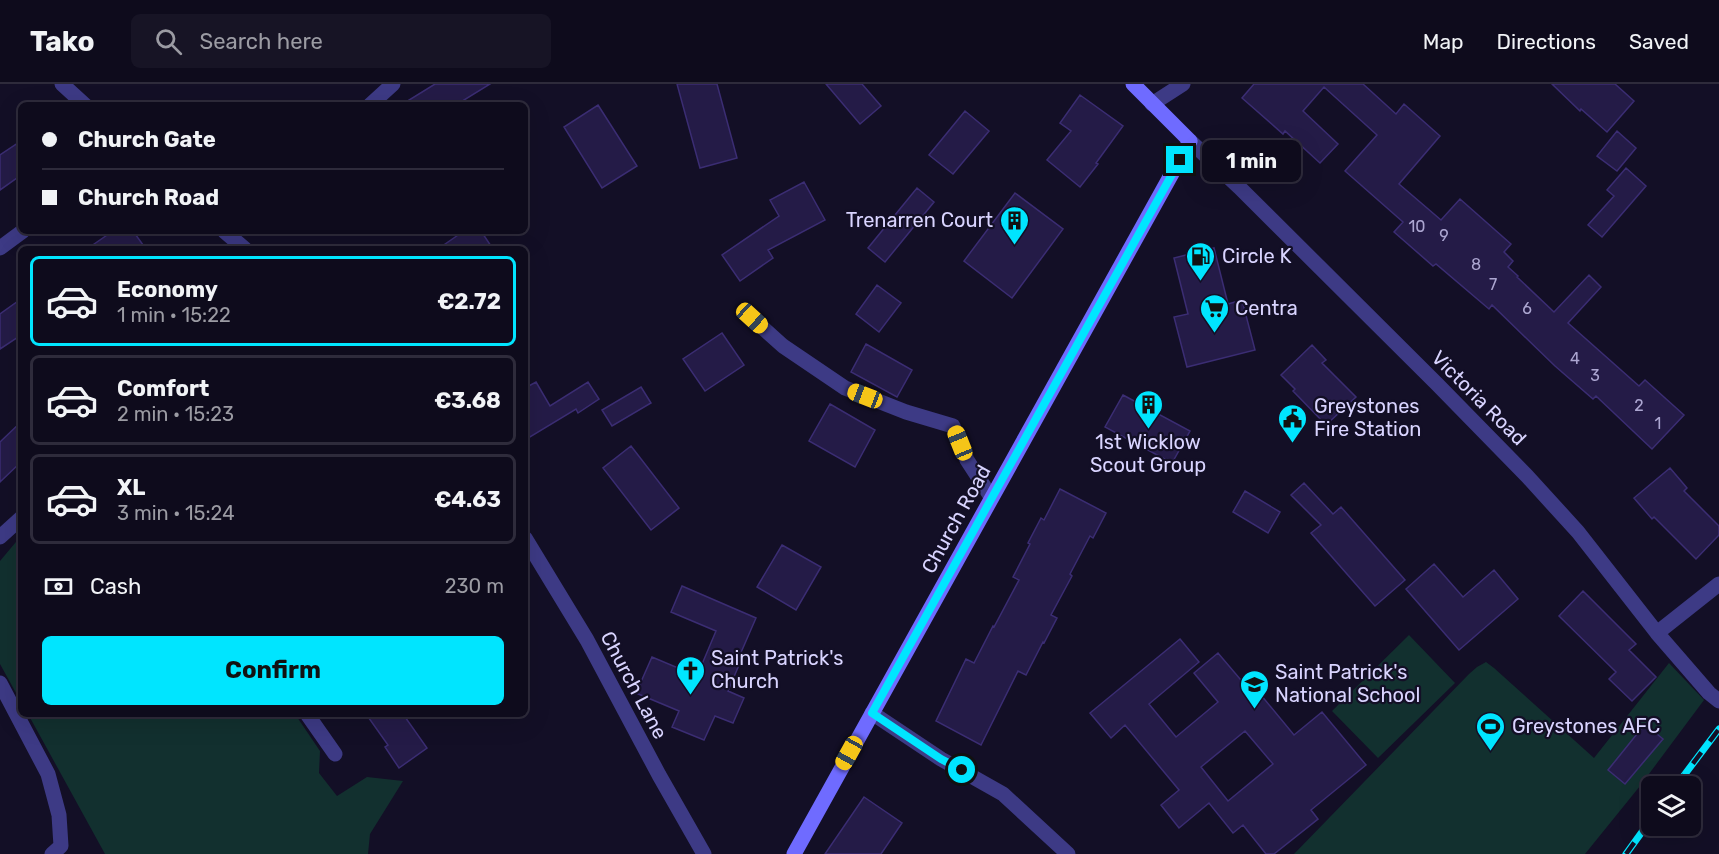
<!DOCTYPE html>
<html lang="en">
<head>
<meta charset="utf-8">
<style>
  body { margin:0; font-family:Rubik,sans-serif; background:#171425; color:#f1f3f6; height:100vh; display:flex; flex-direction:column; font-size:22px; white-space:nowrap }
  * { box-sizing:border-box; margin:0 }
  p { font-size:20px; color:#9b9ba3 }
  .icon { flex:none; width:33px; height:33px; fill:none; stroke:currentColor; stroke-width:2; stroke-linecap:round; stroke-linejoin:round }
  .map { position:relative; flex:1; overflow:hidden }
  .details { position:absolute; left:18px; top:162px; width:510px; height:471px; display:flex; flex-direction:column; background:#0e0b1c; border-radius:9px; box-shadow:0 6px 24px #0002,0 0 0 2px #2e2b3b }
  .details>* { flex:none }
  .banner { position:absolute; left:18px; top:18px; width:510px; height:132px; border-radius:9px; box-shadow:0 6px 24px #0002,0 0 0 2px #2e2b3b; display:grid; align-content:center; height:132px; padding:0 24px; background:#0e0b1c }
  .tools { position:absolute; left:1641px; top:692px; display:grid; gap:12px }
  .tools a { display:grid; place-items:center; width:60px; height:60px; border-radius:9px; background:#0e0b1c; box-shadow:0 6px 24px #0002,0 0 0 2px #2e2b3b; font-size:30px }
  .end { position:absolute; width:27px; height:27px; margin:-14px; border:8px solid #00e5ff; background:#111; box-shadow:0 0 0 3px #111 }
  .from { border-radius:50% }
  .bubble { position:absolute; height:42px; border-radius:9px; background:#0e0b1c; box-shadow:0 6px 24px #0002,0 0 0 2px #2e2b3b; font-size:20px; font-weight:700; line-height:42px; text-align:center }
  .car { position:absolute; width:18px; height:36px; margin:-18px -9px; border-radius:8px; box-shadow:0 0 4px 2px #0007; background:linear-gradient(#f5c518 24%,#345 0 40%,#f5c518 0 76%,#345 0 86%,#f5c518 0) }
  .banner b { display:flex; align-items:center; gap:21px; height:57px; font-size:22px }
  .banner b+b { border-top:2px solid #2e2b3b }
  .banner i { width:15px; height:15px; background:#f1f3f6 }
  ul { padding:10px 0 0; list-style:none }
  li { display:flex; align-items:center; gap:18px; height:90px; margin:0 12px 9px; padding:0 12px; border:3px solid #2e2b3b; border-radius:9px }
  li div { flex:1 }
  li b { display:block; font-size:22px }
  li em { font-style:normal; font-weight:700 }
  li.current { border-color:#00e5ff }
  li>.icon { width:54px; height:54px; stroke-width:1.5 }
  .pay { display:flex; align-items:center; gap:15px; height:66px; padding:0 24px; font-size:22px }
  .pay p { margin-inline-start:auto }
  .action { display:flex; gap:12px; margin-top:auto; padding:12px 24px }
  .action a { flex:1; height:69px; border-radius:9px; background:#00e5ff; color:#111; font-size:24px; font-weight:700; line-height:69px; text-align:center }
  header { display:flex; align-items:center; gap:36px; box-sizing:border-box; height:84px; padding:0 30px; background:#0e0b1c; border-bottom:2px solid #2e2b3b }
  header strong { font-size:28px }
  nav { display:flex; gap:33px; margin-inline-start:auto; font-size:21px }
  .search { width:420px; height:54px; background:#171425; display:flex; align-items:center; gap:15px; box-sizing:border-box; padding:0 21px; border-radius:9px; color:#9b9ba3; font-size:22px }
  .map>svg:first-child { display:block }
  .green { fill:#12302f }
  .building { fill:#241b47; stroke:#3b2d73; stroke-width:1.5; fill-rule:evenodd }
  .lines { fill:none; stroke-linecap:round; stroke-linejoin:round }
  .minor { stroke:#3d3a85; stroke-width:15 }
  .secondary { stroke:#6f6bff; stroke-width:15 }
  .rail-casing { stroke:#00e5ff; stroke-width:7 }
  .rail { stroke:#130f26; stroke-width:4.5; stroke-dasharray:14; stroke-linecap:butt }
  .route { stroke:#00e5ff; stroke-width:8 }
  .labels { text-anchor:middle; dominant-baseline:central; stroke-width:4.5; stroke-linejoin:round; paint-order:stroke }
  .number-label { font-size:16px; fill:#aca6d1 }
  .poi-label { font-size:20px; fill:#d9d4ff; stroke:#130f26; text-anchor:start }
  .street-label { font-size:20px; fill:#d9d4ff; stroke:#130f26 }
</style>
</head>
<body>
<header>
<strong>Tako</strong>
<div class="search"><svg class="icon" aria-label="search" viewBox="0 0 24 24"><circle cx="10" cy="10" r="6"/><path d="M15 15l6 6"/></svg>Search here</div>
<nav><a>Map</a><a>Directions</a><a>Saved</a></nav>
</header>
<div class="map">
<svg width="1719" height="770" viewBox="0 0 1719 770">
  <rect width="100%" height="100%" fill="#130f26"/>
  <!-- green -->
  <path class="green" d="M21 452V618L0 580V477Z
    M1409 551 1455 599 1378 674 1332 627Z
    M1486 578 1494 584 1594 674 1669 579 1704 616 1640 702 1585 770H1294L1469 590 1477 583Z
    M28 630H295L320 667 319 689 337 712 367 693 403 697 370 750 368 770H105Z"/>
  <!-- building -->
  <path class="building" d="M435 0H490L456 21H401Z
    M677 0H717L737 74 700 84Z
    M826 0H862L881 22 860 40Z
    M1254 0H1363L1396 30 1404 20 1440 52 1399 100 1441 136 1460 115 1511 160 1504 168 1513 177 1508 183 1518 192 1517 193 1554 228 1589 191 1601 203 1568 239 1639 302 1645 296 1684 331 1652 365 1596 312 1593 315 1555 282 1492 221 1489 225 1436 180 1433 182 1394 148 1403 138 1345 87 1377 51 1324 3 1303 27 1338 60 1320 79 1285 47 1283 50 1242 14Z
    M1552 0H1615L1634 17 1607 48 1581 25 1580 27Z
    M1080 11 1123 42 1096 79 1098 80 1080 103 1047 76 1071 47 1060 39Z
    M598 21 637 82 602 104 564 43Z
    M965 27 989 47 953 90 929 71Z
    M1617 47 1636 64 1617 87 1597 72Z
    M21 57V91L0 106V71Z
    M1626 84 1646 102 1602 153 1588 141 1614 112 1607 106Z
    M804 98 825 136 768 166 773 174 740 197 722 171 779 132 770 116Z
    M917 104 934 118 885 178 868 164Z
    M1015 109 1063 145 1012 214 964 177Z
    M113 147H133L146 165H87Z
    M464 147H481L493 165H438Z
    M1214 164 1228 220 1242 216 1255 266 1187 283 1174 233 1188 230 1174 174Z
    M877 201 901 219 879 248 856 230Z
    M21 215V251L0 265V230Z
    M722 249 744 281 705 307 683 275Z
    M866 260 912 286 897 313 851 288Z
    M1312 261 1326 276 1322 279 1356 313 1326 341 1293 307 1295 305 1281 291Z
    M536 298 550 322 588 298 599 315 578 329 576 325 525 356V304Z
    M641 303 651 319 612 342 602 326Z
    M1123 311 1190 347 1172 379 1105 343Z
    M830 320 875 346 855 383 809 357Z
    M21 338V378L0 398V358Z
    M631 362 679 424 651 446 603 384Z
    M1670 384 1687 404 1684 407 1719 442V451L1696 475 1654 433 1652 435 1634 414Z
    M1304 399 1333 430 1341 423 1405 496 1375 522 1311 449 1321 441 1291 411Z
    M1060 405 1106 429 1093 454 1090 452 1070 490 1072 492 1051 531 1057 534 1044 559 1043 558 1026 591 1018 587 981 661 936 637 966 575 974 579 993 542 994 543 1019 496 1013 493 1030 460 1028 459 1041 434 1044 436Z
    M1245 407 1280 428 1268 449 1233 428Z
    M782 461 821 483 796 526 757 503Z
    M1434 480 1463 513 1494 486 1518 515 1459 566 1406 505Z
    M682 502 756 534 736 580 739 581 728 607 744 614 733 639 715 632 704 656 672 643 679 627 636 609 652 573 697 592 716 547 671 528Z
    M1583 507 1636 560 1629 566 1656 593 1632 617 1609 595 1616 588 1559 532Z
    M1180 555 1199 578 1149 620 1176 653 1218 618 1194 589 1218 569 1257 615 1261 611 1294 651 1322 628 1366 681 1311 726 1318 735 1274 770H1266L1243 741 1233 749 1209 719 1179 744 1161 721 1179 706 1125 641 1111 654 1090 629ZM1245 647 1273 680 1228 717 1201 683Z
    M366 630H403L427 664 399 684 385 663 388 661Z
    M1645 640 1663 655 1625 700 1608 686Z
    M864 713 902 739 881 770H825Z"/>
  <g class="lines">
    <!-- minor -->
    <path class="minor" d="M62 0 85 21
      M1152 20 1183 0
      M370 21 393 0
      M1190 57 1239 103 1437 300 1527 392 1578 448 1657 549 1709 609 1719 617
      M224 147 245 165
      M0 164 23 147
      M752 234 783 262 845 304 906 328 953 342 967 376 991 413
      M0 453 21 434
      M525 454 587 556 659 691 704 770
      M1657 549 1719 500
      M0 599 48 690 59 731 61 762 52 770
      M872 629 941 675 1003 710 1068 770
      M307 630 335 670"/>
    <!-- secondary -->
    <path class="secondary" d="M794 770 1190 57 1133 0"/>
    <defs>
      <path id="rail" d="M1676 702 1719 645
        M1626 770 1652 734"/>
    </defs>
    <!-- rail casing -->
    <use href="#rail" class="rail-casing"/>
    <!-- rail -->
    <use href="#rail" class="rail"/>
  </g>
  <g class="lines">
    <!-- route -->
    <path class="route" d="M962 686 941 675 872 629 1180 76"/>
  </g>
  <!-- icons -->
  <defs>
    <symbol id="building-pin" viewBox="-11 -11 22 30"><path d="M0 17L-7.5 6A9.5 9.5 0 1 1 7.5 6Z" fill="#00e5ff" stroke="#130f26"/><path d="M-4-6H4V6H1V3H-1V6H-4ZM-2.5-4.3h1.7v1.8h-1.7ZM.8-4.3h1.7v1.8H.8ZM-2.5-1h1.7V.8h-1.7ZM.8-1h1.7V.8H.8Z" fill="#111"/></symbol>
    <symbol id="fuel-pin" viewBox="-11 -11 22 30"><path d="M0 17L-7.5 6A9.5 9.5 0 1 1 7.5 6Z" fill="#00e5ff" stroke="#130f26"/><path d="M-5.5-6h7V0h2V4h1.3V-2.5L3-4.5l.8-.8L6-3V5H2.5V1h-1V6h-7ZM-4.2-4.7v3.2H.2V-4.7Z" fill="#111"/></symbol>
    <symbol id="supermarket-pin" viewBox="-11 -11 22 30"><path d="M0 17L-7.5 6A9.5 9.5 0 1 1 7.5 6Z" fill="#00e5ff" stroke="#130f26"/><path d="M-6-5.5h2.5l.6 2H6L4.5 2H-2.5L-4.4-4H-6ZM-1.5 3.2a1.3 1.3 0 1 0 .1 0ZM3 3.2a1.3 1.3 0 1 0 .1 0Z" fill="#111"/></symbol>
    <symbol id="civic-pin" viewBox="-11 -11 22 30"><path d="M0 17L-7.5 6A9.5 9.5 0 1 1 7.5 6Z" fill="#00e5ff" stroke="#130f26"/><path d="M-.6-6.5H3V-4.5H.6V-3L4-1V1h2V6H-6V1h2V-1L-.6-3ZM-1.2 2.5V6h2.4V2.5Z" fill="#111"/></symbol>
    <symbol id="church-pin" viewBox="-11 -11 22 30"><path d="M0 17L-7.5 6A9.5 9.5 0 1 1 7.5 6Z" fill="#00e5ff" stroke="#130f26"/><path d="M-1.2-6h2.4v3.5h3.3v2.4h-3.3V6h-2.4V-.1h-3.3v-2.4h3.3Z" fill="#111"/></symbol>
    <symbol id="school-pin" viewBox="-11 -11 22 30"><path d="M0 17L-7.5 6A9.5 9.5 0 1 1 7.5 6Z" fill="#00e5ff" stroke="#130f26"/><path d="M0-5L7-2L0 1L-7-2ZM-4 1L0 2.5L4 1V4Q0 6-4 4Z" fill="#111"/></symbol>
    <symbol id="stadium-pin" viewBox="-11 -11 22 30"><path d="M0 17L-7.5 6A9.5 9.5 0 1 1 7.5 6Z" fill="#00e5ff" stroke="#130f26"/><path d="M0-5a6.5 5 0 1 0 0 10a6.5 5 0 1 0 0-10ZM-3.5-1.8h7v3.6h-7Z" fill="#111"/></symbol>
  </defs>
  <g fill-rule="evenodd">
    <use href="#building-pin" x="998" y="120" width="33" height="45"/>
    <use href="#fuel-pin" x="1184" y="156" width="33" height="45"/>
    <use href="#supermarket-pin" x="1198" y="208" width="33" height="45"/>
    <use href="#building-pin" x="1132" y="304" width="33" height="45"/>
    <use href="#civic-pin" x="1276" y="318" width="33" height="45"/>
    <use href="#church-pin" x="674" y="570" width="33" height="45"/>
    <use href="#school-pin" x="1238" y="584" width="33" height="45"/>
    <use href="#stadium-pin" x="1474" y="626" width="33" height="45"/>
  </g>
  <g class="labels">
    <!-- number labels -->
    <g class="number-label">
      <text x="1417" y="142">10</text>
      <text x="1444" y="151">9</text>
      <text x="1476" y="180">8</text>
      <text x="1493" y="200">7</text>
      <text x="1527" y="224">6</text>
      <text x="1575" y="274">4</text>
      <text x="1595" y="291">3</text>
      <text x="1639" y="321">2</text>
      <text x="1658" y="339">1</text>
    </g>
    <!-- poi labels -->
    <g class="poi-label">
      <text x="993" y="136" text-anchor="end">Trenarren Court</text>
      <text x="1222" y="172">Circle K</text>
      <text x="1235" y="224">Centra</text>
      <text x="1314" y="322">Greystones<tspan x="1314" dy="23">Fire Station</tspan></text>
      <text x="1148" y="358" text-anchor="middle">1st Wicklow<tspan x="1148" dy="23">Scout Group</tspan></text>
      <text x="711" y="574">Saint Patrick's<tspan x="711" dy="23">Church</tspan></text>
      <text x="1275" y="588">Saint Patrick's<tspan x="1275" dy="23">National School</tspan></text>
      <text x="1512" y="642">Greystones AFC</text>
    </g>
    <!-- street labels -->
    <g class="street-label">
      <text transform="translate(1479 314) rotate(45)">Victoria Road</text>
      <text transform="translate(956 435) rotate(-61)">Church Road</text>
      <text transform="translate(634 601) rotate(62)">Church Lane</text>
    </g>
  </g>
</svg>
<div class="tools">
<a><svg class="icon" aria-label="layers" viewBox="0 0 24 24"><path d="M12 4l9 5-9 5-9-5zM3 14l9 5 9-5"/></svg></a>
</div>
<i class="end from" style="left:962px;top:686px"></i>
<i class="end" style="left:1180px;top:76px"></i>
<div class="bubble" style="left:1202px;top:56px;width:99px">1 min</div>
<i class="car" style="left:752px;top:234px;rotate:132deg"></i>
<i class="car" style="left:865px;top:312px;rotate:291deg"></i>
<i class="car" style="left:960px;top:359px;rotate:338deg"></i>
<i class="car" style="left:849px;top:669px;rotate:209deg"></i>
<div class="banner">
<b><i class="from"></i>Church Gate</b>
<b><i></i>Church Road</b>
</div>
<section class="details">
<ul>
<li class="current"><svg class="icon" aria-label="car" viewBox="0 0 24 24"><path d="M5 17H2v-5l4-1 3-4h7l3 4 3 1v5h-3M9 17h6M6 11h13"/><circle cx="7" cy="17" r="2"/><circle cx="17" cy="17" r="2"/></svg><div><b>Economy</b><p>1 min · 15:22</p></div><em>€2.72</em></li>
<li><svg class="icon" aria-label="car" viewBox="0 0 24 24"><path d="M5 17H2v-5l4-1 3-4h7l3 4 3 1v5h-3M9 17h6M6 11h13"/><circle cx="7" cy="17" r="2"/><circle cx="17" cy="17" r="2"/></svg><div><b>Comfort</b><p>2 min · 15:23</p></div><em>€3.68</em></li>
<li><svg class="icon" aria-label="car" viewBox="0 0 24 24"><path d="M5 17H2v-5l4-1 3-4h7l3 4 3 1v5h-3M9 17h6M6 11h13"/><circle cx="7" cy="17" r="2"/><circle cx="17" cy="17" r="2"/></svg><div><b>XL</b><p>3 min · 15:24</p></div><em>€4.63</em></li>
</ul>
<div class="pay"><svg class="icon" aria-label="cash" viewBox="0 0 24 24"><path d="M3 7h18v10H3z"/><circle cx="12" cy="12" r="2"/></svg>Cash<p>230 m</p></div>
<div class="action"><a>Confirm</a></div>
</section>
</div>
</body>
</html>
